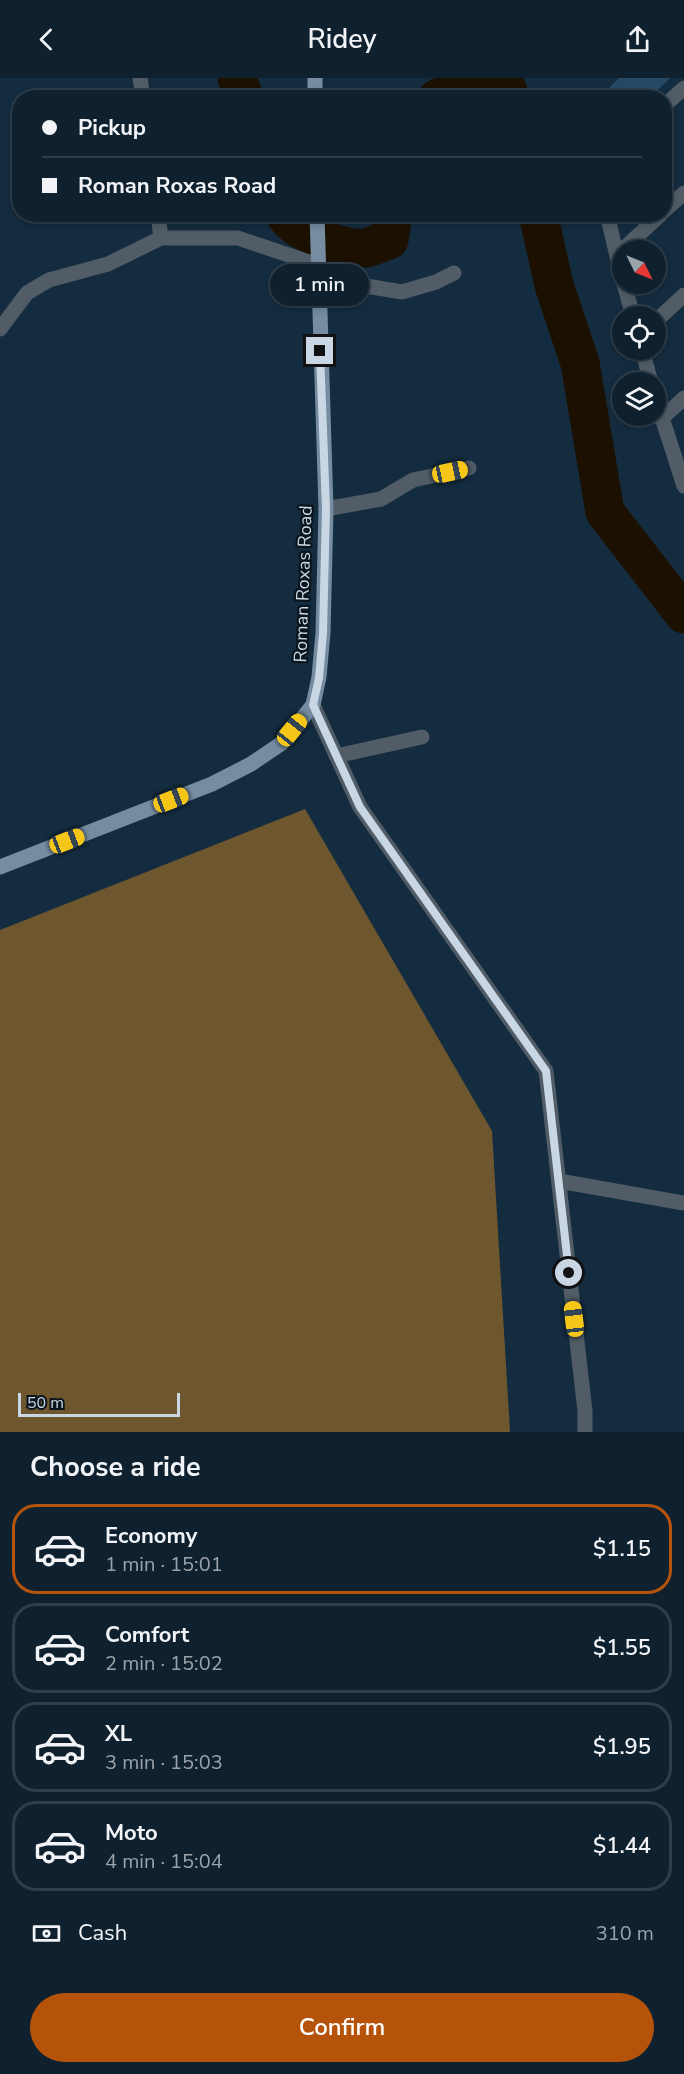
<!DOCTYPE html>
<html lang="en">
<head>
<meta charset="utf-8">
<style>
  body { margin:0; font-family:"Nunito Sans",sans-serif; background:#1d2e3b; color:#f1f3f6; height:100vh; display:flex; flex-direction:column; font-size:22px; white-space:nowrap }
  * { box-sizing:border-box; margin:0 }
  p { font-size:20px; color:#9ba3aa }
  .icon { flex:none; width:33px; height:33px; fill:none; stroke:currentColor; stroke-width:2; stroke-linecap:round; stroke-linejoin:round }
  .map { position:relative; height:1354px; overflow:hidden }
  .panel { display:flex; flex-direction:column; background:#0f212f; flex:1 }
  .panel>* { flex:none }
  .guide { position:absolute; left:12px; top:12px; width:660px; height:132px; border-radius:24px; box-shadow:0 3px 9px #0003,0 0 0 2px #2f3e4b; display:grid; align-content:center; height:132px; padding:0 30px; background:#0f212f }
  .needle { width:39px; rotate:133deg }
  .tools { position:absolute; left:612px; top:162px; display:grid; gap:12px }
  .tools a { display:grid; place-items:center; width:54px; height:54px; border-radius:50%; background:#0f212f; box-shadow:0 3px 9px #0003,0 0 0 2px #2f3e4b; font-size:30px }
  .scale { position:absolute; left:18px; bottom:15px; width:162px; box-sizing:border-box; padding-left:6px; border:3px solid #c8d7e3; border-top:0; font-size:16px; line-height:21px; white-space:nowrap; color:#c8d7e3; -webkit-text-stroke:4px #09141c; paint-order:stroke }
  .end { position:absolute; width:27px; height:27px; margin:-14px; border:8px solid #c8d7e3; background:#111; box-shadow:0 0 0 3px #111 }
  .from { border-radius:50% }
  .bubble { position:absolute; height:42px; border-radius:21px; background:#0f212f; box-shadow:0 3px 9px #0003,0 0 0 2px #2f3e4b; font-size:20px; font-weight:600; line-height:42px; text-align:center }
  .car { position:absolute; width:18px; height:36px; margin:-18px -9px; border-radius:8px; box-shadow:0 0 4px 2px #0007; background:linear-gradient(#f5c518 24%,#345 0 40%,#f5c518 0 76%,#345 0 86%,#f5c518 0) }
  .guide b { display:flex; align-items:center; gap:21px; height:57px; font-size:22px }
  .guide b+b { border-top:2px solid #2f3e4b }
  .guide i { width:15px; height:15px; background:#f1f3f6 }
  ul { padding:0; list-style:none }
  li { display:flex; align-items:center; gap:18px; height:90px; margin:0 12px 9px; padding:0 18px; border:3px solid #2f3e4b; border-radius:24px }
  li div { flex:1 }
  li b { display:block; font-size:22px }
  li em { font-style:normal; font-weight:600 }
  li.current { border-color:#b45309 }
  li>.icon { width:54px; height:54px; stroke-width:1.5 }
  h2 { padding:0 30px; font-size:27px; line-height:72px }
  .pay { display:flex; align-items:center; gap:15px; height:66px; padding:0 30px; font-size:22px }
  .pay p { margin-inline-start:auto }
  .action { display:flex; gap:12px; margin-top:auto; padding:12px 30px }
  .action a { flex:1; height:69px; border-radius:36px; background:#b45309; color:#fff; font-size:24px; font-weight:600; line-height:69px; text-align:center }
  header { display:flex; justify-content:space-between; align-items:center; height:78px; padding:0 30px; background:#0f212f; font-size:27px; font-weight:600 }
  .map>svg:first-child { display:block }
  .forest { fill:#6e562e }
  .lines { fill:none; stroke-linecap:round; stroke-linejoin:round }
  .river { stroke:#1c1100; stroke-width:39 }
  .building { fill:#254a67 }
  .minor { stroke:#515c66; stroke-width:15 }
  .major { stroke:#768da1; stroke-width:15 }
  .route { stroke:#c8d7e3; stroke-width:8 }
  .labels { text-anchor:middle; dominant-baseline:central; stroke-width:4.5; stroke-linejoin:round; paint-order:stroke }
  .street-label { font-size:18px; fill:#c8d7e3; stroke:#09141c }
</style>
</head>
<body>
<header><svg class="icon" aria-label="back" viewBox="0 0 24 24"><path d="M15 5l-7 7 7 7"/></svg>Ridey<svg class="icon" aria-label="share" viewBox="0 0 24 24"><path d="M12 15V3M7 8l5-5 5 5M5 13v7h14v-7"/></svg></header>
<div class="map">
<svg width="684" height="1354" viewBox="0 0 684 1354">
  <rect width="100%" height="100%" fill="#142c3f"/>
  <!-- forest -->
  <path class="forest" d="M305 731 492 1053 510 1354H0V852Z"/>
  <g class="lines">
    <!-- river -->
    <path class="river" d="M237 0 244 20
      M438 20 471 6 507 11 510 20
      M285 136C294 155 346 173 366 170 374 168 382 164 389 162L393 136
      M538 136 554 207 580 285 605 434 684 536"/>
  </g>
  <!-- building -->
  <path class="building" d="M619 0H670L650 20H599Z"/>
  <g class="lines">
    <!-- minor -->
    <path class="minor" d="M140 0 143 20
      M664 28 684 10
      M664 133 684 115
      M158 136 161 160
      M607 136 622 199
      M617 177 661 136
      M318 205 360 207 402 214 436 204 454 195
      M624 206 633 238
      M656 243 684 217
      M0 251 27 215 49 202 108 186 161 160H238L318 187
      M642 272 651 304
      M656 321 684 408
      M661 341 684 320
      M326 431 381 421 413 402 469 390
      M313 627 360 729 546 993 585 1333V1354
      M336 678 422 659
      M559 1103 684 1125"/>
    <!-- major -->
    <path class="major" d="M315 0V20
      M0 789 212 706 251 686 282 665 313 627 319 599 323 555 326 431 317 136"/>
  </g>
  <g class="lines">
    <!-- route -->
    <path class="route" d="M320 273 326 431 323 555 319 600 313 627 360 729 546 993 569 1195"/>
  </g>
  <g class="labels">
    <!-- street labels -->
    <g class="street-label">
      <text transform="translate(303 506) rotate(-88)">Roman Roxas Road</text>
    </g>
  </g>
</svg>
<div class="tools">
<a><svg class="needle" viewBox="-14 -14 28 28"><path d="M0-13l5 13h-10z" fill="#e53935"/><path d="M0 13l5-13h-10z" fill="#9ba3aa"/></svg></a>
<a><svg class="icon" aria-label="locate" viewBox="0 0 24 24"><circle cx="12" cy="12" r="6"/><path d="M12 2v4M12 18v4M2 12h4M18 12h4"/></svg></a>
<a><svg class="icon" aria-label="layers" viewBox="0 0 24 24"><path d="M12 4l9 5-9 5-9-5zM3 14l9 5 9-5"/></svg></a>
</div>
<div class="scale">50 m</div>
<i class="end from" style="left:569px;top:1195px"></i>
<i class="end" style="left:320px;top:273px"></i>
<div class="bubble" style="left:270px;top:186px;width:99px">1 min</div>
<i class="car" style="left:450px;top:394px;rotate:78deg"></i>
<i class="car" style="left:292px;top:652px;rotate:39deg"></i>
<i class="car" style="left:171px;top:722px;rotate:69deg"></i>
<i class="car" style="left:67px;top:763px;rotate:69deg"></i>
<i class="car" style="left:574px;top:1241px;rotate:353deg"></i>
<div class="guide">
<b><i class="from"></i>Pickup</b>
<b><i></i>Roman Roxas Road</b>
</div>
</div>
<section class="panel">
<h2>Choose a ride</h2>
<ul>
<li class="current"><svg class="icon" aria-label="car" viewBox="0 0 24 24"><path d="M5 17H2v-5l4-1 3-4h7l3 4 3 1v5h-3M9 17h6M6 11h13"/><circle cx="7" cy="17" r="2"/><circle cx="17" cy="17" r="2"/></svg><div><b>Economy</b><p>1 min · 15:01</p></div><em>$1.15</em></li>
<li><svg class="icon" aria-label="car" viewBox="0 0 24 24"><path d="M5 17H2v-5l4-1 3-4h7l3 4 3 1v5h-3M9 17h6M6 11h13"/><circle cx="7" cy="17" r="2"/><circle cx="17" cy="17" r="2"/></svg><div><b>Comfort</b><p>2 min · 15:02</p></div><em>$1.55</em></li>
<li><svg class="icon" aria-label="car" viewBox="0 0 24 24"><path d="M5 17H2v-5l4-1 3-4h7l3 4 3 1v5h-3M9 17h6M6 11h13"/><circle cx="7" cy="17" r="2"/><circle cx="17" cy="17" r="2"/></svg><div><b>XL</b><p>3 min · 15:03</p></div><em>$1.95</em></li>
<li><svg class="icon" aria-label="car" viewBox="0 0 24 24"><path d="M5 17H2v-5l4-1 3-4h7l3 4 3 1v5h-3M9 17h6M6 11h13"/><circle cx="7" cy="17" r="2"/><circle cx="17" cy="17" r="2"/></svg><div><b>Moto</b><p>4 min · 15:04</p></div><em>$1.44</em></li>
</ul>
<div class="pay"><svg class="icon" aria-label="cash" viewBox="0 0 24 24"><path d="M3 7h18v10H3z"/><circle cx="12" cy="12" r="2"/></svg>Cash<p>310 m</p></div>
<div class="action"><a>Confirm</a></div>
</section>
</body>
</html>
